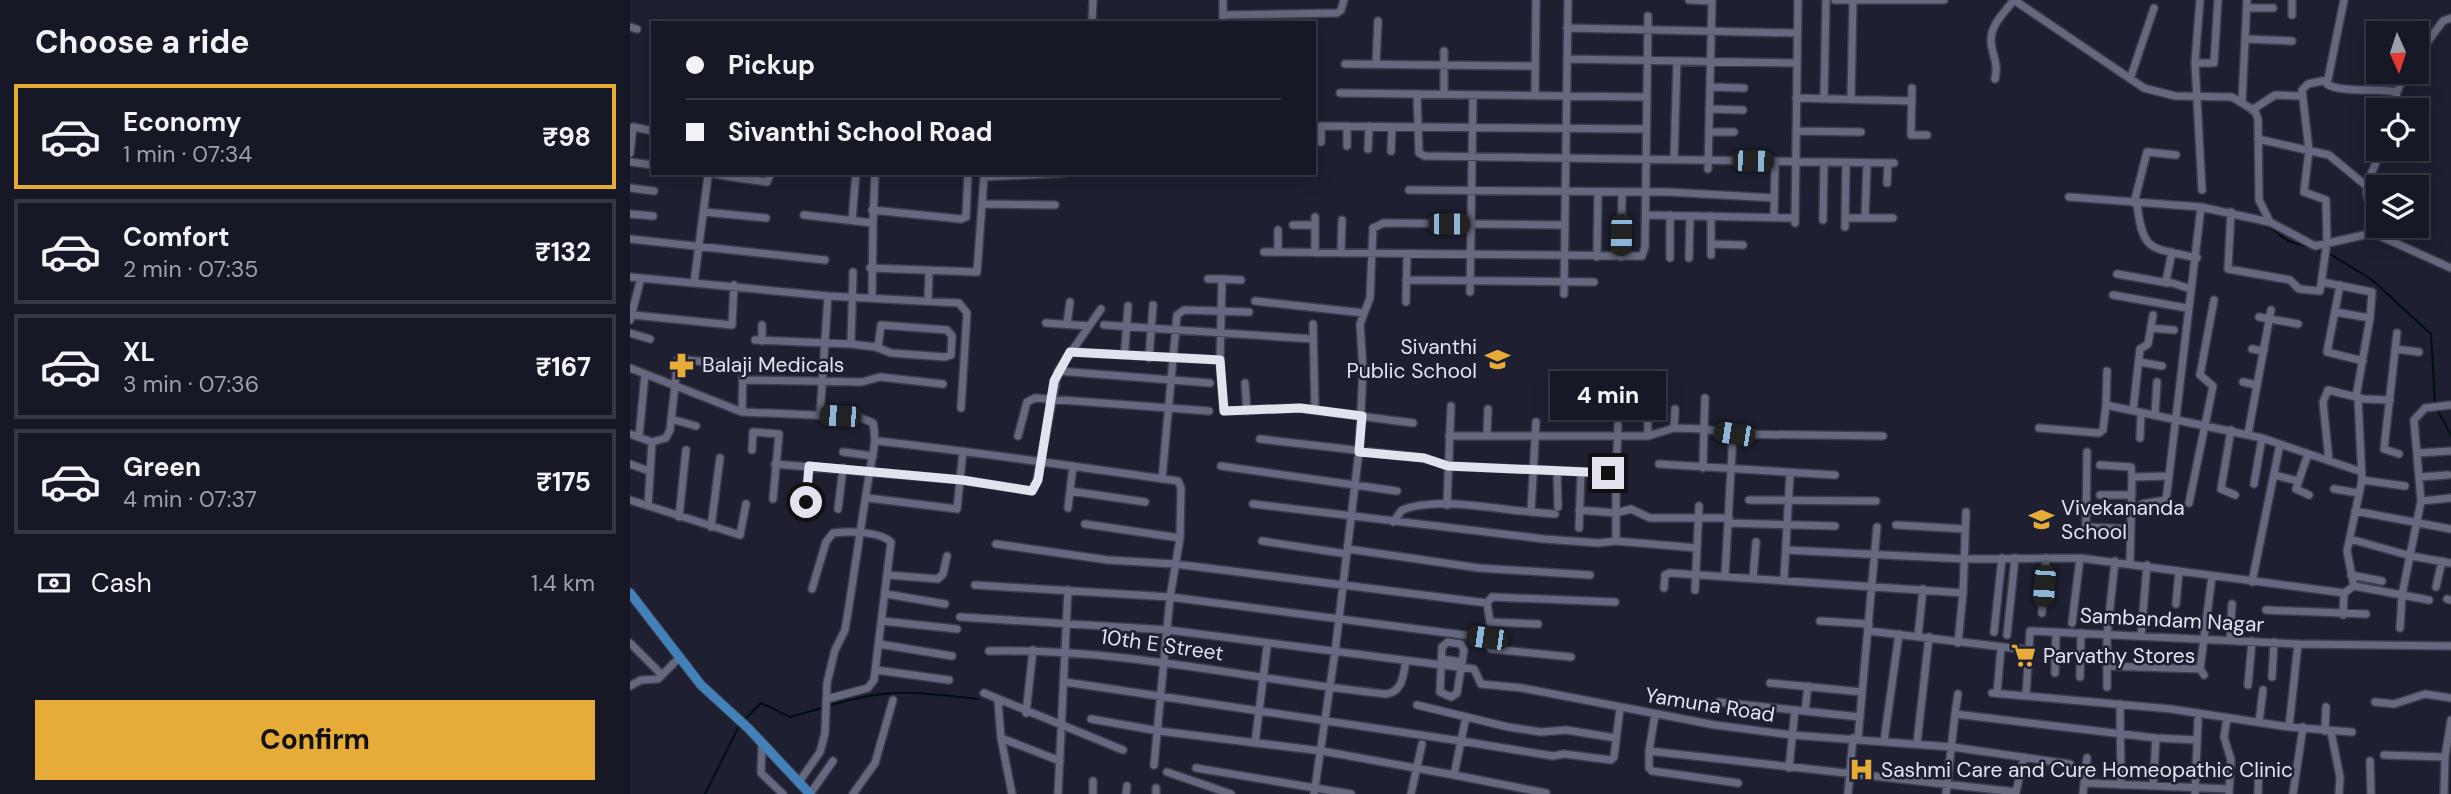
<!DOCTYPE html>
<html lang="en">
<head>
<meta charset="utf-8">
<style>
  body { margin:0; font-family:"DM Sans",sans-serif; background:#1f212d; color:#f1f3f6; height:100vh; display:flex; flex-direction:column; font-size:26px; white-space:nowrap }
  * { box-sizing:border-box; margin:0 }
  p { font-size:23px; color:#9ea0a7 }
  .icon { flex:none; width:38px; height:38px; fill:none; stroke:currentColor; stroke-width:2; stroke-linecap:round; stroke-linejoin:round }
  .map { position:relative; flex:1; overflow:hidden }
  .panel { display:flex; flex-direction:column; background:#161825; width:630px }
  .panel>* { flex:none }
  .banner { position:absolute; left:21px; top:21px; width:665px; height:154px; border-radius:0px; box-shadow:0 4px 18px #0003,0 0 0 2px #353742; display:grid; align-content:center; height:154px; padding:0 35px; background:#161825 }
  .needle { width:46px; rotate:177deg }
  .buttons { position:absolute; left:1736px; top:21px; display:grid; gap:14px }
  .buttons a { display:grid; place-items:center; width:63px; height:63px; border-radius:0px; background:#161825; box-shadow:0 4px 18px #0003,0 0 0 2px #353742; font-size:35px }
  .end { position:absolute; width:32px; height:32px; margin:-16px; border:9px solid #e1e3ef; background:#111; box-shadow:0 0 0 4px #111 }
  .from { border-radius:50% }
  .bubble { position:absolute; height:49px; border-radius:0px; background:#161825; box-shadow:0 4px 18px #0003,0 0 0 2px #353742; font-size:23px; font-weight:700; line-height:49px; text-align:center }
  .car { position:absolute; width:21px; height:42px; margin:-21px -10px; border-radius:9px; box-shadow:0 0 5px 2px #0007; background:linear-gradient(#222 24%,#8ab4d8 0 40%,#222 0 76%,#8ab4d8 0 86%,#222 0) }
  .banner b { display:flex; align-items:center; gap:24px; height:66px; font-size:26px }
  .banner b+b { border-top:2px solid #353742 }
  .banner i { width:18px; height:18px; background:#f1f3f6 }
  ul { padding:0; list-style:none }
  li { display:flex; align-items:center; gap:21px; height:105px; margin:0 14px 10px; padding:0 21px; border:4px solid #353742; border-radius:0px }
  li div { flex:1 }
  li b { display:block; font-size:26px }
  li em { font-style:normal; font-weight:700 }
  li.selected { border-color:#e7ac37 }
  li>.icon { width:63px; height:63px; stroke-width:1.5 }
  h2 { padding:0 35px; font-size:32px; line-height:84px }
  .pay { display:flex; align-items:center; gap:18px; height:77px; padding:0 35px; font-size:26px }
  .pay p { margin-inline-start:auto }
  .primary-button { display:flex; gap:14px; margin-top:auto; padding:14px 35px }
  .primary-button a { flex:1; height:80px; border-radius:0px; background:#e7ac37; color:#111; font-size:28px; font-weight:700; line-height:80px; text-align:center }
  main { display:flex; flex:1; min-height:0 }
  .map>svg:first-child { display:block }
  .lines { fill:none; stroke-linecap:round; stroke-linejoin:round }
  .stream { stroke:#000e13; stroke-width:2 }
  .minor-casing { stroke:#3c3d4c; stroke-width:10 }
  .major-casing { stroke:#3c3d4c; stroke-width:11 }
  .minor { stroke:#65687e; stroke-width:7 }
  .major { stroke:#4282bb; stroke-width:9 }
  .route { stroke:#e1e3ef; stroke-width:9 }
  .labels { text-anchor:middle; dominant-baseline:central; stroke-width:5; stroke-linejoin:round; paint-order:stroke }
  .poi-label { font-size:21px; fill:#e1e3ef; stroke:#1e2031; text-anchor:start }
  .street-label { font-size:21px; fill:#e1e3ef; stroke:#1e2031 }
</style>
</head>
<body>
<main>
<section class="panel">
<h2>Choose a ride</h2>
<ul>
<li class="selected"><svg class="icon" aria-label="car" viewBox="0 0 24 24"><path d="M5 17H2v-5l4-1 3-4h7l3 4 3 1v5h-3M9 17h6M6 11h13"/><circle cx="7" cy="17" r="2"/><circle cx="17" cy="17" r="2"/></svg><div><b>Economy</b><p>1 min · 07:34</p></div><em>₹98</em></li>
<li><svg class="icon" aria-label="car" viewBox="0 0 24 24"><path d="M5 17H2v-5l4-1 3-4h7l3 4 3 1v5h-3M9 17h6M6 11h13"/><circle cx="7" cy="17" r="2"/><circle cx="17" cy="17" r="2"/></svg><div><b>Comfort</b><p>2 min · 07:35</p></div><em>₹132</em></li>
<li><svg class="icon" aria-label="car" viewBox="0 0 24 24"><path d="M5 17H2v-5l4-1 3-4h7l3 4 3 1v5h-3M9 17h6M6 11h13"/><circle cx="7" cy="17" r="2"/><circle cx="17" cy="17" r="2"/></svg><div><b>XL</b><p>3 min · 07:36</p></div><em>₹167</em></li>
<li><svg class="icon" aria-label="car" viewBox="0 0 24 24"><path d="M5 17H2v-5l4-1 3-4h7l3 4 3 1v5h-3M9 17h6M6 11h13"/><circle cx="7" cy="17" r="2"/><circle cx="17" cy="17" r="2"/></svg><div><b>Green</b><p>4 min · 07:37</p></div><em>₹175</em></li>
</ul>
<div class="pay"><svg class="icon" aria-label="cash" viewBox="0 0 24 24"><path d="M3 7h18v10H3z"/><circle cx="12" cy="12" r="2"/></svg>Cash<p>1.4 km</p></div>
<div class="primary-button"><a>Confirm</a></div>
</section>
<div class="map">
<svg width="1821" height="794" viewBox="0 0 1821 794">
  <rect width="100%" height="100%" fill="#1e2031"/>
  <g class="lines">
    <!-- stream -->
    <path class="stream" d="M1641 228 1658 241 1693 251
      M1698 253 1741 279 1801 334 1805 403
      M1807 409 1821 435
      M201 705C261 687 287 692 348 699
      M114 720 131 703 160 717 192 708
      M75 794 110 724"/>
    <defs>
      <path id="minor" d="M593 0V23
        M1059 0 1082 1
        M1205 0H1314
        M1384 0 1514 88 1545 96 1602 97 1625 111 1628 119 1629 200 1640 222 1685 246 1743 233 1821 268
        M1570 0 1565 63 1572 190
        M1714 0 1697 84C1710 93 1749 88 1767 92
        M1617 8H1643
        M593 15 707 13 711 10 714 0
        M1662 15V0
        M462 23 463 0
        M0 27 7 29
        M937 28 1167 33
        M1615 39 1662 41
        M1742 43H1748
        M1787 56 1813 21 1821 18
        M937 59 1167 63
        M1565 63H1584L1588 0
        M715 64 905 66
        M746 64 748 21
        M1365 79C1369 60 1361 55 1361 40 1361 24 1375 12 1384 0
        M1500 79 1524 8
        M1080 87 1114 88
        M1282 88 1281 135H1297
        M710 93 1016 97
        M787 94 789 153 795 156 1264 163
        M814 94V51
        M905 95 906 0
        M1166 98 1282 101
        M1194 98 1196 0
        M1221 99 1223 0
        M1612 101 1617 0
        M1079 109 1113 110
        M1622 110 1645 95 1673 96
        M1764 110 1767 92 1776 72
        M717 126V146
        M1166 131 1231 132
        M1079 132H1104
        M1628 139 1699 155 1734 184
        M691 142V126L1015 129
        M738 149 739 126
        M761 151 762 127
        M0 153 3 127 23 131
        M1044 160 1047 61
        M0 162 23 165
        M1078 169 1082 0
        M101 177 137 182 141 173
        M1257 183 1258 163
        M0 188 24 191
        M779 190 1039 192 1144 198
        M1439 197 1571 207 1639 222
        M1504 203 1517 152 1546 155
        M353 204 425 205
        M1507 204C1513 254 1521 247 1567 258
        M242 210 331 219 336 217 338 173
        M74 212 136 218
        M1601 212 1598 269 1660 280 1669 289 1690 291 1697 242 1696 200 1674 192 1679 150 1672 90 1678 84 1697 80
        M0 214 23 216
        M174 215 243 223 242 298
        M1016 215 1165 218
        M1144 217 1145 161
        M1215 218H1263
        M1235 218 1237 163
        M222 220 226 173
        M1193 220 1194 162
        M243 223 245 173
        M1165 223 1168 0
        M663 225H685
        M1748 225C1728 183 1738 188 1751 149
        M1215 227 1216 163
        M0 239 195 260
        M1081 244 1113 245
        M634 252 1012 256 1015 247 1018 16
        M648 252V230
        M1542 252 1536 281 1561 289
        M685 253V217
        M711 253 712 220
        M1081 255V216
        M967 257 968 192
        M991 257 992 192
        M1040 258V215
        M1059 258 1060 216
        M240 268 347 272 354 177 433 173
        M1487 274 1538 283
        M0 277 198 296 329 303 337 313 331 408
        M578 279H592
        M611 280 592 279 590 360 594 411 669 408 783 423
        M776 280 964 282
        M1692 282 1742 292 1740 318 1726 397
        M64 283 78 176 80 173 101 177V173
        M1710 285 1697 352 1733 361
        M840 292 843 95
        M934 294 938 0
        M1483 295 1557 308
        M298 301 299 271
        M625 301 734 313
        M776 302 777 254
        M1705 312 1740 318
        M3 315 102 325 104 285
        M1629 317 1668 324
        M0 320 11 278
        M416 323 459 326
        M437 324 440 302
        M683 324 685 410
        M474 325 683 339
        M1521 328 1544 330
        M0 333 20 339
        M1767 333 1754 449 1769 454
        M125 340 221 344 223 272
        M132 341V325
        M221 344 246 347 261 353 315 357 321 355 322 336 317 330 251 325 248 348
        M495 348 498 306
        M1622 349 1634 351
        M1765 349 1789 352
        M440 352 590 360
        M519 358 523 305
        M1510 362 1532 366
        M0 368 112 412 229 417 243 423C247 442 243 452 240 470 231 523 224 577 215 630L205 650 197 683 195 733 190 752 169 782
        M428 371 580 383
        M1477 371 1476 405 1632 438 1732 472
        M114 380 232 382 250 377 313 384
        M1613 382 1627 385
        M615 383 617 411
        M1075 398 1074 429 1103 434 1253 436
        M1503 411 1510 349 1518 344 1523 315
        M190 415 198 296
        M1525 415 1527 382
        M41 419 66 426
        M1044 428 1045 409
        M1409 428 1469 433 1473 430 1476 405
        M1601 430 1591 489 1605 495
        M0 434 22 442 18 506
        M857 434 858 409
        M1618 434 1641 310
        M388 436 397 402 405 398 579 411
        M819 436H1018L1017 397
        M1018 436 1044 428 1074 429 1073 468
        M9 437 15 374
        M1510 438 1511 413
        M630 439 794 458 818 466 978 473 986 478V541
        M247 441C348 452 448 467 548 481L551 488 550 538
        M22 442 36 438 40 430 48 359 113 366 112 412
        M122 450 123 432 149 434 143 499
        M213 452 243 456
        M1457 452 1456 527 1501 529
        M1787 453 1821 451
        M1678 454 1666 489 1679 495
        M1699 461 1693 402 1698 390 1734 399 1760 400
        M0 464 19 471
        M145 464 332 480 402 491 407 480 428 371 471 309
        M1029 464 1205 475
        M1470 465 1501 467 1502 477
        M591 466 767 491
        M927 472 928 507
        M1644 475 1668 481
        M1789 477 1818 475
        M986 478 988 425
        M532 479 547 315 554 310 619 312
        M1732 480 1775 486
        M1624 484 1632 438
        M1704 489 1729 493
        M440 491 515 502
        M1470 495H1502
        M238 498 327 509 333 451
        M0 500 110 535 116 504
        M1119 500 1246 501
        M1791 501 1821 498
        M176 502 179 466
        M1559 503 1583 386 1570 375 1584 300
        M623 504 914 539 969 543 986 541 1067 548 1065 590
        M1512 504 1536 500 1539 476
        M817 505 821 406
        M438 508 443 466
        M208 509 213 468
        M949 510 986 513 1001 509 1020 518H1099
        M1725 511 1821 529
        M901 512 925 514
        M49 517 56 450
        M763 522 772 510C806 496 864 509 901 512L906 422
        M1098 523 1205 526
        M455 524 550 538 540 597 524 765
        M1266 525 1335 529
        M81 527 90 458
        M949 528 951 473
        M1720 539 1781 556 1821 563
        M632 541 717 554
        M366 544 478 560 545 564 857 603 860 622 908 624
        M1067 548 1069 506
        M718 549 849 568 960 575
        M1156 550 1335 559 1450 558 1714 593 1724 586 1717 551 1732 480 1728 398
        M1500 563 1502 477 1539 476 1571 207
        M258 575 308 579 313 574 317 556
        M1095 575 1103 434
        M1721 575 1752 581
        M1123 578 1126 542
        M1154 579 1160 474
        M1622 582 1650 444
        M345 585 540 597 857 638 861 649 941 657
        M1724 586 1772 595 1791 501 1784 420 1795 408 1821 405
        M1806 587 1812 561
        M1034 588 1035 575 1040 573 1333 593 1328 643
        M182 589 196 542 203 533C219 531 249 531 261 542L244 680 238 688 197 699
        M1333 593 1336 512
        M256 594 315 604
        M1817 599 1821 600
        M857 603 862 597 985 602
        M1546 604 1549 571
        M1636 610 1736 614
        M1412 613 1416 558
        M1713 615 1714 593
        M330 617 538 630 844 669 851 684 892 688 1085 725 1162 735 1322 747 1440 764
        M252 621 327 629
        M1190 621 1239 624
        M1442 623 1450 558
        M1770 628 1772 595 1799 600
        M1239 631 1399 650 1400 631 1668 644 1821 646
        M1364 632 1372 558
        M1377 635 1385 558
        M1288 636 1293 589
        M1511 636 1517 565
        M1600 640 1602 604
        M818 642 831 644 834 650 827 693 821 697 810 692 812 647Z
        M0 643 32 675
        M249 644 322 656
        M359 651C493 648 623 680 756 694 773 692 773 675 776 661
        M812 659 831 662
        M1478 666 1570 669
        M246 670 319 680
        M1425 673 1426 632
        M1574 675 1570 669 1582 576
        M1450 677 1451 633
        M1642 677 1644 642
        M435 682 831 741 836 717
        M1140 683 1232 692
        M1618 685 1622 641
        M0 686 11 680 28 679 49 658
        M1477 687V635L1485 561
        M354 693 493 750
        M1362 693 1541 709 1659 727 1722 732
        M1367 693 1371 648
        M1396 695 1399 650
        M368 702 371 738 382 794
        M1089 702 1230 717
        M1745 702 1764 704 1795 694 1821 698
        M1490 704 1491 785
        M787 705 878 727 911 732 936 730 986 738
        M1175 711 1178 686
        M396 713 403 650
        M1025 714 1019 751 1386 792 1394 757
        M1325 714 1328 694
        M1597 718 1594 737 1601 760 1599 794
        M461 719 529 731 692 751 824 775 831 741 923 756 934 754 981 760 984 757 990 708
        M1629 722 1633 690
        M1659 727 1668 644
        M1695 731 1696 707
        M1701 732 1710 777 1709 794
        M371 738 430 761
        M1228 738 1247 527
        M1254 741 1269 634
        M132 742 131 773 153 794
        M625 743 637 647
        M1287 743 1299 637
        M1019 751V768L1022 771 1108 783
        M1754 755 1815 757
        M1740 761 1741 794
        M566 768 721 794
        M1159 768 1165 710
        M537 772 601 794
        M824 775 916 793
        M1454 783 1599 789
        M1523 786 1526 738
        M180 794 203 761
        M223 794 245 763 263 700
        M428 794 438 590
        M463 794V781
        M496 794 497 786
        M526 794V788
        M684 794 705 652 729 451 733 369 730 324 740 298 743 228 754 223 935 225
        M781 794 792 744
        M1218 794 1223 738
        M1316 794 1325 714 1526 738 1567 740
        M1453 794 1457 758
        M1565 794 1568 720
        M1628 794 1629 766
        M1663 794 1673 727
        M1814 794 1815 757 1821 720"/>
      <path id="major" d="M0 593 71 685 118 728 180 794"/>
    </defs>
    <!-- minor casing -->
    <use href="#minor" class="minor-casing"/>
    <!-- major casing -->
    <use href="#major" class="major-casing"/>
    <!-- minor -->
    <use href="#minor" class="minor"/>
    <!-- major -->
    <use href="#major" class="major"/>
  </g>
  <g class="lines">
    <!-- route -->
    <path class="route" d="M176 502 179 466 332 480 402 491 408 480 424 381 440 352 590 360 594 411 670 408 732 416 729 452 794 458 818 466 978 473"/>
  </g>
  <!-- icons -->
  <defs>
    <symbol id="school-bare" viewBox="-9 -9 18 18"><path d="M0-5L7-2L0 1L-7-2ZM-4 1L0 2.5L4 1V4Q0 6-4 4Z" fill="#e7ac37" stroke="#1e2031" stroke-width="2.5" paint-order="stroke"/></symbol>
    <symbol id="pharmacy-bare" viewBox="-9 -9 18 18"><path d="M-2-6h4v4h4v4h-4v4h-4v-4h-4v-4h4Z" fill="#e7ac37" stroke="#1e2031" stroke-width="2.5" paint-order="stroke"/></symbol>
    <symbol id="supermarket-bare" viewBox="-9 -9 18 18"><path d="M-6-5.5h2.5l.6 2H6L4.5 2H-2.5L-4.4-4H-6ZM-1.5 3.2a1.3 1.3 0 1 0 .1 0ZM3 3.2a1.3 1.3 0 1 0 .1 0Z" fill="#e7ac37" stroke="#1e2031" stroke-width="2.5" paint-order="stroke"/></symbol>
    <symbol id="hospital-bare" viewBox="-9 -9 18 18"><path d="M-5-5h3v3.5h4V-5h3V5h-3V1.5h-4V5h-3Z" fill="#e7ac37" stroke="#1e2031" stroke-width="2.5" paint-order="stroke"/></symbol>
  </defs>
  <g fill-rule="evenodd">
    <use href="#school-bare" x="850" y="342" width="35" height="35"/>
    <use href="#pharmacy-bare" x="34" y="348" width="35" height="35"/>
    <use href="#school-bare" x="1394" y="502" width="35" height="35"/>
    <use href="#supermarket-bare" x="1376" y="638" width="35" height="35"/>
    <use href="#hospital-bare" x="1214" y="752" width="35" height="35"/>
  </g>
  <g class="labels">
    <!-- poi labels -->
    <g class="poi-label">
      <text x="847" y="347" text-anchor="end">Sivanthi<tspan x="847" dy="24">Public School</tspan></text>
      <text x="72" y="365">Balaji Medicals</text>
      <text x="1431" y="508">Vivekananda<tspan x="1431" dy="24">School</tspan></text>
      <text x="1413" y="656">Parvathy Stores</text>
      <text x="1251" y="770">Sashmi Care and Cure Homeopathic Clinic</text>
    </g>
    <!-- street labels -->
    <g class="street-label">
      <text transform="translate(1542 620) rotate(3)">Sambandam Nagar</text>
      <text transform="translate(532 645) rotate(8)">10th E Street</text>
      <text transform="translate(1080 705) rotate(9)">Yamuna Road</text>
    </g>
  </g>
</svg>
<div class="buttons">
<a><svg class="needle" viewBox="-14 -14 28 28"><path d="M0-13l5 13h-10z" fill="#e53935"/><path d="M0 13l5-13h-10z" fill="#9ea0a7"/></svg></a>
<a><svg class="icon" aria-label="locate" viewBox="0 0 24 24"><circle cx="12" cy="12" r="6"/><path d="M12 2v4M12 18v4M2 12h4M18 12h4"/></svg></a>
<a><svg class="icon" aria-label="layers" viewBox="0 0 24 24"><path d="M12 4l9 5-9 5-9-5zM3 14l9 5 9-5"/></svg></a>
</div>
<i class="end from" style="left:176px;top:502px"></i>
<i class="end" style="left:978px;top:473px"></i>
<div class="bubble" style="left:920px;top:371px;width:116px">4 min</div>
<i class="car" style="left:1123px;top:161px;rotate:91deg"></i>
<i class="car" style="left:819px;top:224px;rotate:90deg"></i>
<i class="car" style="left:991px;top:235px;rotate:181deg"></i>
<i class="car" style="left:210px;top:416px;rotate:273deg"></i>
<i class="car" style="left:1104px;top:434px;rotate:279deg"></i>
<i class="car" style="left:1414px;top:586px;rotate:184deg"></i>
<i class="car" style="left:857px;top:638px;rotate:278deg"></i>
<div class="banner">
<b><i class="from"></i>Pickup</b>
<b><i></i>Sivanthi School Road</b>
</div>
</div>
</main>
</body>
</html>
